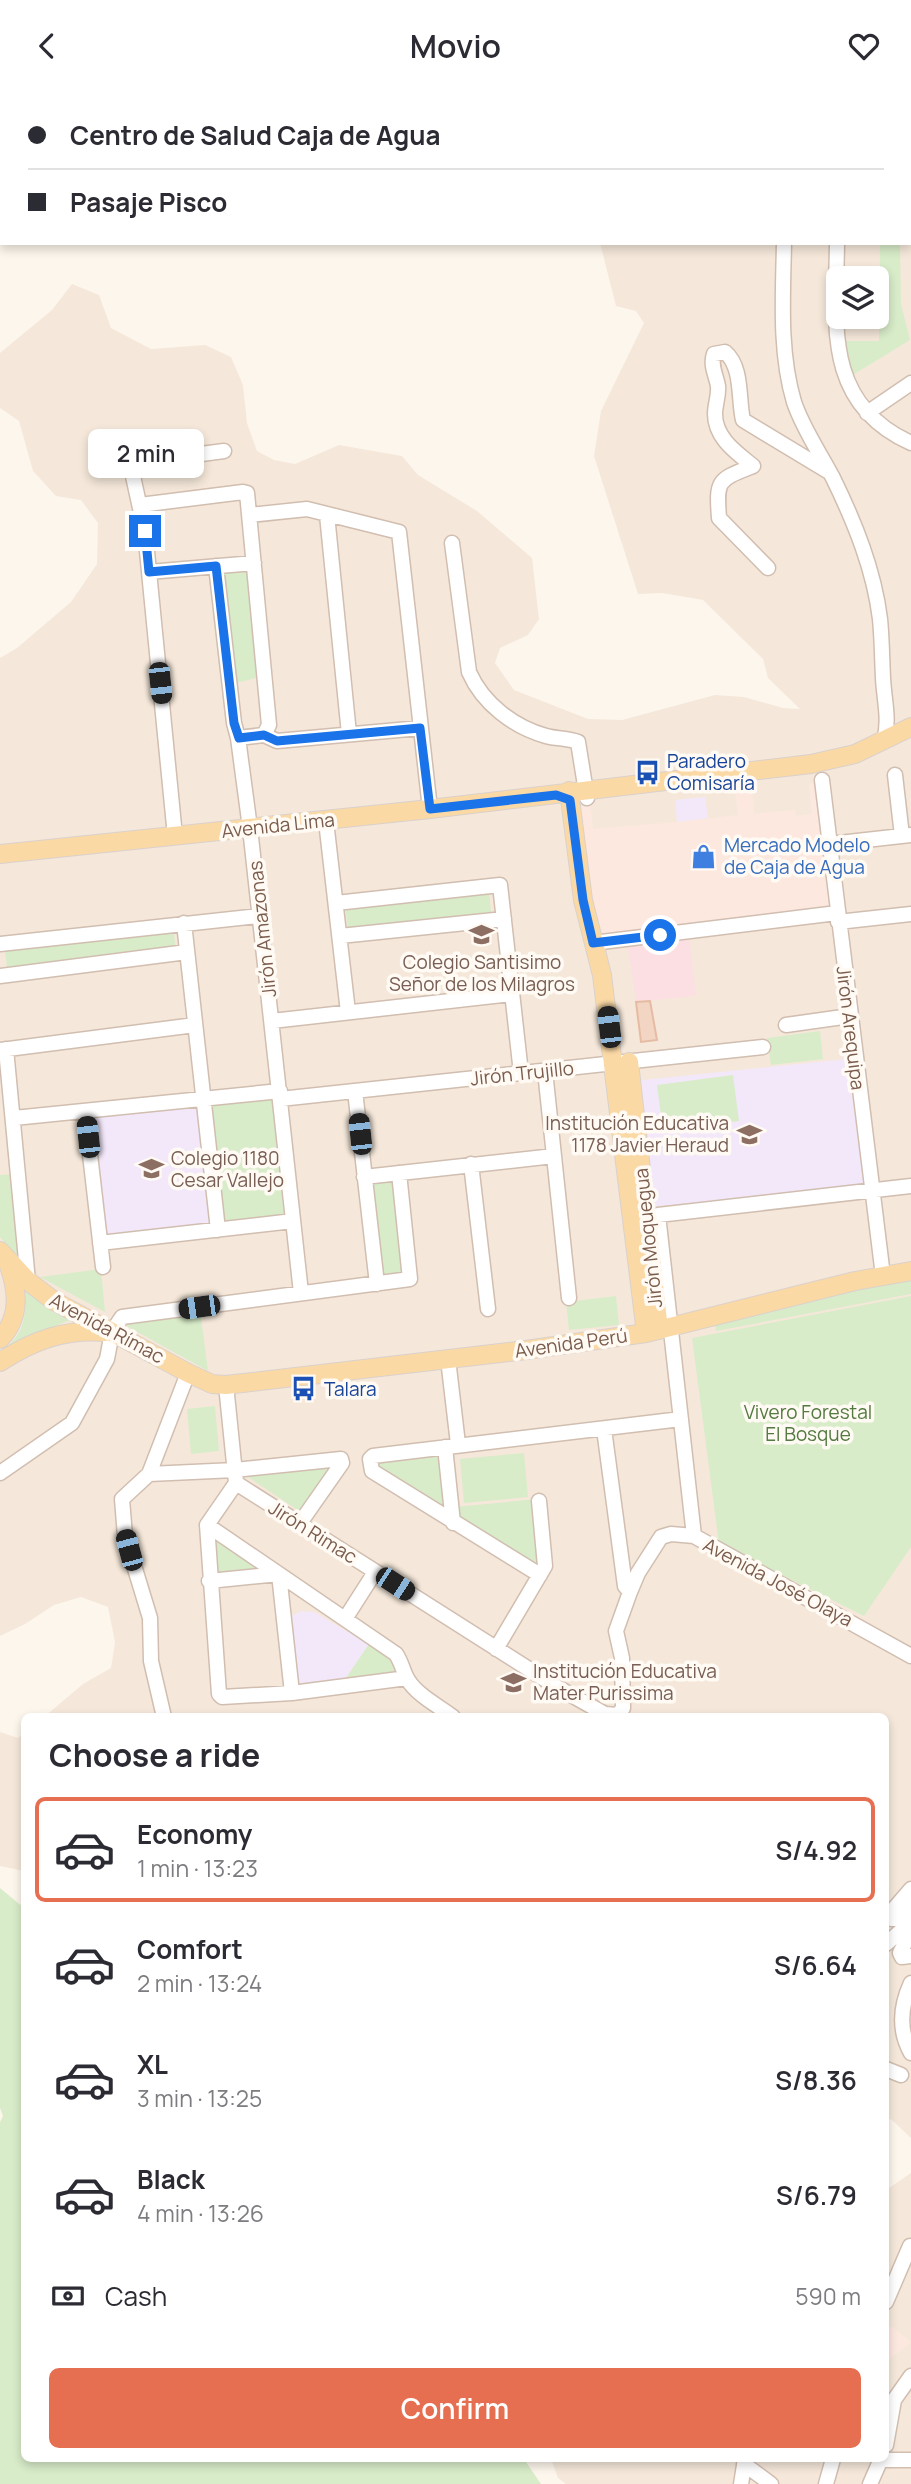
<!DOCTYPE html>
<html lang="en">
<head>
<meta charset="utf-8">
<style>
  body { margin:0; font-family:Manrope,sans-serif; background:#f2f2f3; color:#2b2b33; height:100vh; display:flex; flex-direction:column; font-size:26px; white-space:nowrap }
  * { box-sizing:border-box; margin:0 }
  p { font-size:23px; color:#7c7c81 }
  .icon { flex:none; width:38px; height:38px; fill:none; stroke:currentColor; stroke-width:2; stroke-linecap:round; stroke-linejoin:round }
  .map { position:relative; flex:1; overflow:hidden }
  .side { position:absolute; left:21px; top:1622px; width:868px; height:749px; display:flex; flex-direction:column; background:#fff; border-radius:10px; box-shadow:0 4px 10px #0003 }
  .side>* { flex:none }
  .hud { position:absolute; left:0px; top:0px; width:912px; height:154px; box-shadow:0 4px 10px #0003; display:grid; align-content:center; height:154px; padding:0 28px; background:#fff }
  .tools { position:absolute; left:826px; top:175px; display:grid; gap:14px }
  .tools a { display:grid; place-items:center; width:63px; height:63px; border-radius:10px; background:#fff; box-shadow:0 4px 10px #0003; font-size:35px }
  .end { position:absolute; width:32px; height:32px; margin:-16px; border:9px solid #1a73e8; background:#fff; box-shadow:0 0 0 4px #fff }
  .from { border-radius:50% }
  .bubble { position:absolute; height:49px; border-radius:10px; background:#fff; box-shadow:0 4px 10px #0003; font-size:23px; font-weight:600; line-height:49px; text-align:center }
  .car { position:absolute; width:21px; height:42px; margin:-21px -10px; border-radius:9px; box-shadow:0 0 5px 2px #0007; background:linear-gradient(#222 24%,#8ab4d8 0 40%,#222 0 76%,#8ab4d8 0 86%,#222 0) }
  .hud b { display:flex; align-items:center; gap:24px; height:66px; font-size:26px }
  .hud b+b { border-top:2px solid #e1e1e2 }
  .hud i { width:18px; height:18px; background:#2b2b33 }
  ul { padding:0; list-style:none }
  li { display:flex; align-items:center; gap:21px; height:105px; margin:0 14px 10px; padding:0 14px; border:4px solid transparent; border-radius:10px }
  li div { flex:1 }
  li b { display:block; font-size:26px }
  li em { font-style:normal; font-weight:600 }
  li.selected { border-color:#e76f51 }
  li>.icon { width:63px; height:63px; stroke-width:1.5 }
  h2 { padding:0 28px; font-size:32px; line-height:84px }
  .pay { display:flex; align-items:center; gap:18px; height:77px; padding:0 28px; font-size:26px }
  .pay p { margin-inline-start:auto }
  .cta { display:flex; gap:14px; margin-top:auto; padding:14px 28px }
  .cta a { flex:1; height:80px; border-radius:10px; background:#e76f51; color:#fff; font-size:28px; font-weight:600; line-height:80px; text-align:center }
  header { display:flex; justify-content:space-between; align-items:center; height:91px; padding:0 28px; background:#fff; font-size:32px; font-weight:600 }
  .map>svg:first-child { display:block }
  .residential { fill:#f5e8da; fill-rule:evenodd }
  .commercial { fill:#fde8e0 }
  .education { fill:#f3e8fa }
  .medical { fill:#fbdfe3 }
  .green { fill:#d8ecc9 }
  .building { fill:#f3d5c3; stroke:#e6bba3; stroke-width:2 }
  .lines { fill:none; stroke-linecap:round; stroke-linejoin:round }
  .minor-casing { stroke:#d1beb0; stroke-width:17 }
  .major-casing { stroke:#dad1cd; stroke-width:20 }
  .minor { stroke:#fff; stroke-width:14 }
  .major { stroke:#fbd9a5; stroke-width:18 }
  .route { stroke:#1a73e8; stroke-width:9 }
  .labels { text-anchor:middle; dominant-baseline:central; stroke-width:7; stroke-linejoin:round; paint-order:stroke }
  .transit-label { font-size:19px; fill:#164399; stroke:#fffaf3; text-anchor:start }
  .street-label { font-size:19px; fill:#7a5c4d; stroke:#fffaf3 }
  .shop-label { font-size:19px; fill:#366cbe; stroke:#fffaf3; text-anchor:start }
  .education-label { font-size:19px; fill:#785e54; stroke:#fffaf3; text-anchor:start }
  .park-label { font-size:19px; fill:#537a41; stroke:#fffaf3 }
</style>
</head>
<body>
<header><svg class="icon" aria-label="back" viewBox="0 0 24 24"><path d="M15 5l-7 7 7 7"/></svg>Movio<svg class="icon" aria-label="heart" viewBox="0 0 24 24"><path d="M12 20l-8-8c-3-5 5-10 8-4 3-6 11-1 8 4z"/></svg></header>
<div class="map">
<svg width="911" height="2393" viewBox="0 0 911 2393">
  <rect width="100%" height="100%" fill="#fdf6ec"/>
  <!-- residential -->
  <path class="residential" d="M699 0H911V2047L892 2029 886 2027V1626H44L83 1593 111 1577 115 1551 108 1516 81 1506 54 1514 25 1533 0 1545V567L17 557 71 511 97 473 98 432 81 409 56 405 33 380 19 330 0 317V262L52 219 72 193 99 204 111 237 151 258 205 254 231 266 243 294 247 332 257 360 274 369 295 373 339 354 402 365 418 384 477 420 532 467 539 528 528 544 500 557 495 572 514 599 588 628 622 629 715 604 744 606 783 617 800 618 768 587 763 568 703 509 662 502 638 503 594 365 601 320 644 232 636 220 616 215 600 152H910V2ZM838 187H877V226H838Z
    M0 1641 18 1647 24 1642V1780L0 1775Z
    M911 2082V2393H566L558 2387 551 2368H886V2099Z"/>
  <!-- commercial -->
  <path class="commercial" d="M819 692 832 818 596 844 577 716 590 715 593 738 677 731 738 724 735 699 752 698 754 723 795 719 796 725 812 723 809 693Z
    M887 2236H892L911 2251 886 2271Z"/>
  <!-- education -->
  <path class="education" d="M705 706 708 727 677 731 675 709Z
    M847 968 865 1096 648 1116 634 990Z
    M199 1012 212 1132 104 1144 90 1023Z
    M301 1520 314 1521 369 1553 342 1593 297 1597 290 1530 292 1525Z"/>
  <!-- medical -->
  <path class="medical" d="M689 844 696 905 636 911 627 850Z"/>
  <!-- green -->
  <path class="green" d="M880 152H900L901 213 910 249 851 285 844 250H879Z
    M249 476 260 586 232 593 221 478Z
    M489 800 491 821 348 838 345 815Z
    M173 836 176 859 7 876 4 853Z
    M820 940 823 968 771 974 767 947Z
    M733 984 739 1030 663 1040 657 994Z
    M278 1003 291 1124 221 1132 208 1010Z
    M17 1083 22 1164 16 1166 0 1146V1084Z
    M397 1085 407 1184 378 1187 369 1088Z
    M101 1178 105 1221 40 1186Z
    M911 1190V1203L716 1240 715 1233 874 1195Z
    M22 1193 73 1228 24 1247 0 1263C3 1258 7 1256 11 1252 27 1236 27 1213 22 1193Z
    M616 1205 619 1234 569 1239 566 1211Z
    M911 1205V1456L864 1525 719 1453 692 1247Z
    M200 1219 208 1280 123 1233Z
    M215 1315 219 1360 191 1363 187 1318Z
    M443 1359 448 1419 372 1376 373 1369Z
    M524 1362 528 1406 464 1412 460 1368Z
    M334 1373 302 1422 242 1382Z
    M537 1408 542 1477 456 1429 455 1416Z
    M209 1439 270 1480 214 1485Z
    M369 1553 394 1568 400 1585 342 1593Z
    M0 1797 24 1817V2368H524L541 2393H0V2031L3 2025 0 2017Z"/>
  <!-- building -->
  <path class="building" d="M650 910 657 949 641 951 636 911Z"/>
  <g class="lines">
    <defs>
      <path id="minor" d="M821 2 823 0
        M890 2 892 0
        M784 152C783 205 779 261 794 311 803 338 820 362 833 387 855 432 874 479 880 528 882 548 882 567 883 587 884 609 890 628 884 650
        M837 152C836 233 823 312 911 352
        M867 322 911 292
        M140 414 243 401 247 402 269 634 264 644 238 647
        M250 424 307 418 399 441 430 718
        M327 424 349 643
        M452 452 469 581C483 613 514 636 546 645 557 648 568 647 578 651L587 707
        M216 475 234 632 238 647 250 737 301 1202
        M768 477 719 427C716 388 718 389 753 375 736 361 715 347 715 323 715 313 719 305 718 295 716 284 710 274 714 263L725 261C743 276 738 308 743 329L829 381
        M149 481 254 472
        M264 644 277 650 420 637
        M895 684 902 745
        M822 689 883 1185
        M326 730 348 921
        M175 745 145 440 131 376 133 372 224 360
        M830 753 911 744
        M336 812 500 794 521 982
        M838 831 911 823
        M184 832 218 1139
        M340 845 504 828
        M593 852 837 822
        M0 853 259 825
        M0 885 187 861
        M272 930 512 903
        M786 934 850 925
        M6 958 28 1190
        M0 959 195 934
        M545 980 569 1207
        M355 1000 377 1193
        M280 1008 763 956
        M85 1020 103 1176
        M14 1027 280 1000
        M471 1073 488 1218
        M364 1086 554 1065
        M100 1152 293 1130
        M448 1268 458 1353
        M226 1294 236 1392 557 1596 605 1623 618 1624
        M604 1338 625 1495 630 1501
        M445 1356 453 1432
        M0 1382 72 1332 107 1268 112 1241 122 1226 410 1188 399 1082
        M149 1383 235 1379 341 1368 342 1372 300 1432
        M236 1392 207 1434 219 1603 222 1606 292 1602 407 1587
        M207 1434 396 1563C402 1572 403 1581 408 1589 418 1605 439 1615 453 1626
        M694 1445 658 1124 911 1095
        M540 1484 372 1380 370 1368 373 1365 681 1328
        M209 1490 279 1483 292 1602
        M345 1528 375 1481
        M496 1558 545 1475 539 1410
        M618 1624 623 1617 622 1567 616 1540 630 1501 638 1482 661 1446 671 1443 694 1445 911 1565
        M164 1626 151 1570 150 1527 125 1445 122 1408 149 1383 188 1282
        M886 1827 911 1798
        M891 1828H901L911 1816
        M911 1840 900 1862 902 1866 911 1865
        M886 1853 911 1831
        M911 1892C900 1916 898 1939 911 1962
        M886 1978 901 1984
        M886 2211 910 2155
        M886 2354 894 2309 911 2285
        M881 2369H911
        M744 2373 771 2393
        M741 2393 745 2368
        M826 2393 833 2368
        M870 2393 881 2368"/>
      <path id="major" d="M569 700 583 809 602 884 646 1242
        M0 763 430 718 811 673 855 663 911 636
        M629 971 659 1239
        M0 1160 28 1190 54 1210 188 1282 212 1293 226 1294 526 1259 646 1242 855 1190 911 1180
        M0 1248C21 1226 18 1200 8 1172
        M0 1271C34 1249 64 1238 105 1241"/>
    </defs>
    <!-- minor casing -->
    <use href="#minor" class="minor-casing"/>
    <!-- major casing -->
    <use href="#major" class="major-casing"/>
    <!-- minor -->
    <use href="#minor" class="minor"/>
    <!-- major -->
    <use href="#major" class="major"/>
  </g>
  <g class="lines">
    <!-- route -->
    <path class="route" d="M145 440 149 481 216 475 234 632 239 647 264 644 277 650 420 637 430 718 556 704 570 709 583 809 593 852 660 844"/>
  </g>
  <!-- icons -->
  <defs>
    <symbol id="bus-bare" viewBox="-9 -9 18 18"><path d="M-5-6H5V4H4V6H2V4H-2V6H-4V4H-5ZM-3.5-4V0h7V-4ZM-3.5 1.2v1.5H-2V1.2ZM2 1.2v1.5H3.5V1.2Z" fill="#1a4fb4" stroke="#fffaf3" stroke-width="2.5" paint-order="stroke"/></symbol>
    <symbol id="shop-bare" viewBox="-9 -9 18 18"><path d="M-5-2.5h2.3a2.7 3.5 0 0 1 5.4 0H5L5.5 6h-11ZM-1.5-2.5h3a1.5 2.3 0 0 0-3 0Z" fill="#3f7fe0" stroke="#fffaf3" stroke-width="2.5" paint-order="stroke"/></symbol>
    <symbol id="school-bare" viewBox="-9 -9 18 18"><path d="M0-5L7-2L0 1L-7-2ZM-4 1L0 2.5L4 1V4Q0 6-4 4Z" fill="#8d6e63" stroke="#fffaf3" stroke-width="2.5" paint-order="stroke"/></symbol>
  </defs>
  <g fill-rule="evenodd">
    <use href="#bus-bare" x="630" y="664" width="35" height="35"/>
    <use href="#shop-bare" x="686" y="748" width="35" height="35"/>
    <use href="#school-bare" x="464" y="826" width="35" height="35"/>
    <use href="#school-bare" x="732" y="1026" width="35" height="35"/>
    <use href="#school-bare" x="134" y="1060" width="35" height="35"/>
    <use href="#bus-bare" x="286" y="1280" width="35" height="35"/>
    <use href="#school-bare" x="496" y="1574" width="35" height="35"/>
  </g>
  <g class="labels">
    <!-- transit labels -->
    <g class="transit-label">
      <text x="667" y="670">Paradero<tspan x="667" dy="22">Comisaría</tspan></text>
      <text x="324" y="1298">Talara</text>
    </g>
    <!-- street labels -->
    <g class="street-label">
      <text transform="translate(278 734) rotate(-6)">Avenida Lima</text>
      <text transform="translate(262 838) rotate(-96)">Jirón Amazonas</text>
      <text transform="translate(851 937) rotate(83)">Jirón Arequipa</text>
      <text transform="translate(522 982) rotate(-6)">Jirón Trujillo</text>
      <text transform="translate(648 1147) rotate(-96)">Jirón Moquegua</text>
      <text transform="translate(107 1237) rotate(28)">Avenida Rímac</text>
      <text transform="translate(571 1252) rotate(-8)">Avenida Perú</text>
      <text transform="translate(313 1441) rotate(32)">Jirón Rimac</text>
      <text transform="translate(778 1491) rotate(28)">Avenida José Olaya</text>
    </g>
    <!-- shop labels -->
    <g class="shop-label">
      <text x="724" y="754">Mercado Modelo<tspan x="724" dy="22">de Caja de Agua</tspan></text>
    </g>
    <!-- education labels -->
    <g class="education-label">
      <text x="482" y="871" text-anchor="middle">Colegio Santisimo<tspan x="482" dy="22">Señor de los Milagros</tspan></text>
      <text x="729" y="1032" text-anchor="end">Institución Educativa<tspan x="729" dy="22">1178 Javier Heraud</tspan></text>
      <text x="171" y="1067">Colegio 1180<tspan x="171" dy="22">Cesar Vallejo</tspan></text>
      <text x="533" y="1580">Institución Educativa<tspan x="533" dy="22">Mater Purissima</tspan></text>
    </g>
    <!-- park labels -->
    <g class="park-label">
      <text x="808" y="1321">Vivero Forestal<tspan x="808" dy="22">El Bosque</tspan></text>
    </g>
  </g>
</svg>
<div class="tools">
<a><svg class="icon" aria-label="layers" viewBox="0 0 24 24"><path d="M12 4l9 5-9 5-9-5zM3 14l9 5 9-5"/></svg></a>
</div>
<i class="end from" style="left:660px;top:844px"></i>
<i class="end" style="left:145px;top:440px"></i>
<div class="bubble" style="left:88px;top:338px;width:116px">2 min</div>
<i class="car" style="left:160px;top:592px;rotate:174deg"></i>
<i class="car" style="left:609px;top:936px;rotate:353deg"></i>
<i class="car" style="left:360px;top:1043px;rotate:354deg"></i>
<i class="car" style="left:88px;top:1046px;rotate:354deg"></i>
<i class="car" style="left:199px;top:1216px;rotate:262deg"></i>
<i class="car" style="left:129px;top:1459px;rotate:345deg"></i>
<i class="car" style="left:395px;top:1493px;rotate:123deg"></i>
<div class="hud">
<b><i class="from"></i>Centro de Salud Caja de Agua</b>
<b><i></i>Pasaje Pisco</b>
</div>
<section class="side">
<h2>Choose a ride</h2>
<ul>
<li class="selected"><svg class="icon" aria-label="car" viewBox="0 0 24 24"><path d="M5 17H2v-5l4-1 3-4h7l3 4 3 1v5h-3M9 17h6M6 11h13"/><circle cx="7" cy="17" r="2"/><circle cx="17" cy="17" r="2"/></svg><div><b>Economy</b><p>1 min · 13:23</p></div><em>S/4.92</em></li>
<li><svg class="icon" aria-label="car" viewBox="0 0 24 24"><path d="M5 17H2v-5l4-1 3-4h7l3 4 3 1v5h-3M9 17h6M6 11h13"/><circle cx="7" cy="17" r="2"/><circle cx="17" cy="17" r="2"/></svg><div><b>Comfort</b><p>2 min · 13:24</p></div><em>S/6.64</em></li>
<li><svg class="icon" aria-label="car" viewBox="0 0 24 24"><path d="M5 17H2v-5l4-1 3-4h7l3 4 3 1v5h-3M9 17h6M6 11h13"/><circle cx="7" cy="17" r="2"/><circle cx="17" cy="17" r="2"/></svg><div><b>XL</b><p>3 min · 13:25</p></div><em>S/8.36</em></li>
<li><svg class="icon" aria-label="car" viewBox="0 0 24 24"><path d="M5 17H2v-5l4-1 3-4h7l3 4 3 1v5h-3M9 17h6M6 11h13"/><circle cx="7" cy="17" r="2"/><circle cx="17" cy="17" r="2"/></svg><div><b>Black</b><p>4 min · 13:26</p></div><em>S/6.79</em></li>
</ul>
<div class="pay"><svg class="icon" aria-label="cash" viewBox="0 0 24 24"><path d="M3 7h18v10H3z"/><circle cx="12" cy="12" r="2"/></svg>Cash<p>590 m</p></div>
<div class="cta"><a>Confirm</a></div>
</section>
</div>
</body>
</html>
